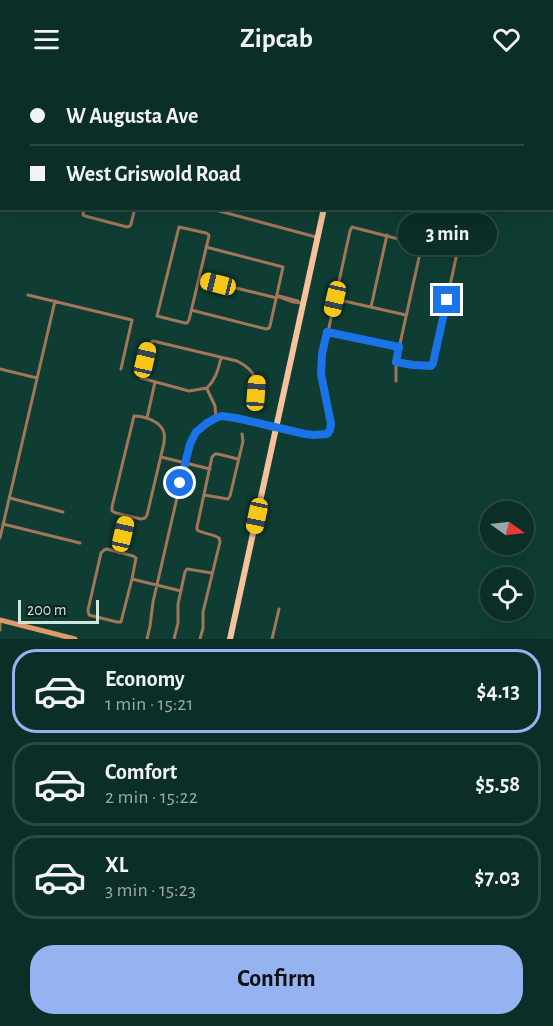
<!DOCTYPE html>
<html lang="en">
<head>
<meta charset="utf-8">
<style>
  body { margin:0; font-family:"Alegreya Sans",sans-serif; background:#193a32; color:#f1f3f6; height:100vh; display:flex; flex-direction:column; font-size:22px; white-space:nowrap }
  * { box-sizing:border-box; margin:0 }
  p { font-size:20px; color:#9aa8a7 }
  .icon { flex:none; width:33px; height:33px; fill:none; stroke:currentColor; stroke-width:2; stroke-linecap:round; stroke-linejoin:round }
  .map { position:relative; height:561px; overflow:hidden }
  .side { display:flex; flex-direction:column; background:#0b2e26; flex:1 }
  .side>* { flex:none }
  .guide { position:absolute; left:0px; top:0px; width:554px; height:132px; box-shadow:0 6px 24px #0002,0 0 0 2px #2b4a43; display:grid; align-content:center; height:132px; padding:0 30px; background:#0b2e26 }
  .needle { width:39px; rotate:104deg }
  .fabs { position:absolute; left:480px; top:423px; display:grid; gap:12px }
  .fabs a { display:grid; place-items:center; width:54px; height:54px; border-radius:50%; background:#0b2e26; box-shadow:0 6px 24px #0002,0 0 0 2px #2b4a43; font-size:30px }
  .scale { position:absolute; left:18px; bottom:15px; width:81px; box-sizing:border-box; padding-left:6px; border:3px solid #cee5de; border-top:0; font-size:16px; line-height:21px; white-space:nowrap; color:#cee5de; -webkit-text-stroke:4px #0e201c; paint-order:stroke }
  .end { position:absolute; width:27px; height:27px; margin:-14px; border:8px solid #1a73e8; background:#fff; box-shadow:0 0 0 3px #fff }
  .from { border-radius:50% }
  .bubble { position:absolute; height:42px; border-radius:21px; background:#0b2e26; box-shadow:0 6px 24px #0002,0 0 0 2px #2b4a43; font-size:20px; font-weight:700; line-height:42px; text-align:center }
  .car { position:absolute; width:18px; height:36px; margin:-18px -9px; border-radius:8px; box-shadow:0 0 4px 2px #0007; background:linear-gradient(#f5c518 24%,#345 0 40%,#f5c518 0 76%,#345 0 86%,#f5c518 0) }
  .guide b { display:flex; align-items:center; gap:21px; height:57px; font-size:22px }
  .guide b+b { border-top:2px solid #2b4a43 }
  .guide i { width:15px; height:15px; background:#f1f3f6 }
  ul { padding:10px 0 0; list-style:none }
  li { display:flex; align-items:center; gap:18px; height:84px; margin:0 12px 9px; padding:0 18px; border:3px solid #2b4a43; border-radius:24px }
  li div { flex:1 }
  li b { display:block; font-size:22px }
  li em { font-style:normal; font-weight:700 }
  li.on { border-color:#95b2f1 }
  li>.icon { width:54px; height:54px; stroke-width:1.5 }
  .primary-button { display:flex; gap:12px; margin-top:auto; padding:12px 30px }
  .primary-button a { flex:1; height:69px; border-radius:24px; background:#95b2f1; color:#111; font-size:24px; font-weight:700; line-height:69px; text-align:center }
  header { display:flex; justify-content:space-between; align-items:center; height:78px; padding:0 30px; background:#0b2e26; font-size:27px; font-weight:700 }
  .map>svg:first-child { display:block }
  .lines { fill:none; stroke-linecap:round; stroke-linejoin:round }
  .stream { stroke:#13252f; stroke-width:1.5 }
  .canal { stroke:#13252f; stroke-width:3 }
  .street { stroke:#a27659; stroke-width:3 }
  .secondary { stroke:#e09a6a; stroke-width:5 }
  .primary { stroke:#f7c19c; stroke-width:6 }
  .route { stroke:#1a73e8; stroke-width:8 }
</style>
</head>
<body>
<header><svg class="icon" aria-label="menu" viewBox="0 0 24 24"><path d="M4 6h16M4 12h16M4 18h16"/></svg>Zipcab<svg class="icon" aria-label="heart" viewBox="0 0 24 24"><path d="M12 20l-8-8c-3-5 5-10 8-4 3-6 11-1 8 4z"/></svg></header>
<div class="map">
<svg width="553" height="561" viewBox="0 0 553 561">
  <rect width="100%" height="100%" fill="#0f3d33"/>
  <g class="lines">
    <!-- stream -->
    <path class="stream" d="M0 71 2 65
      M0 77 2 78"/>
    <!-- canal -->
    <path class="canal" d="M27 2V0
      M0 116 2 109"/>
    <!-- street -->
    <path class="street" d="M55 2V0
      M140 2V0
      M202 2V0
      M205 2V0
      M268 2 269 0
      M288 2V0
      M321 2 322 0
      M449 2V0
      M1 21H2
      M84 130 83 137 85 138 127 149 130 148 131 146 135 130
      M208 130 316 159
      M179 149 206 155 208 156 209 158 189 242 187 245H185L157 238Z
      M199 201 277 220
      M28 217 132 242 121 291
      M277 218 293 224 303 225
      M279 218 298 223
      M335 221 406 237
      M371 229 387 157
      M191 232 266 251 269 250 270 248 283 189 206 169
      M328 254 399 269
      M0 291 37 300
      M396 303V284L422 166
      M207 310 189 313 141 300 148 267 153 263 237 283C257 293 259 304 253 324L248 327
      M207 310C216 301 218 292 221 280
      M207 311 215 328 216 340
      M134 338C144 338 161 343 164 355 165 358 164 362 164 365L147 437 145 440 141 441 116 435 112 433V429Z
      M147 340 155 304
      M161 379 210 391
      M204 417 228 421 230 418 243 363 242 356
      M10 420 63 434
      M3 446 80 465
      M0 460 55 223
      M107 471 133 478 136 480 132 501 121 544H117L89 537 88 532 101 475 104 472Z
      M119 475 127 438
      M132 501 181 513
      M0 552V542
      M147 561 150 548 153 524 185 385C188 374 189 363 196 354 202 347 213 339 223 338 244 337 315 365 328 355 331 353 330 350 331 347L322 303 321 286 350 153 352 149 456 176V180L433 285 431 288H427L396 284
      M174 561 178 545V526L185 494 187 491 212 495
      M200 561 203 550V534L220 464 219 460C213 456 204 456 197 452V449L212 379 215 376H218L238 381
      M272 561 279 531"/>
    <!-- secondary -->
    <path class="secondary" d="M542 0 548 2
      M23 2V0
      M552 3H553
      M0 100 2 93
      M0 542 75 561"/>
    <!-- primary -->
    <path class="primary" d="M351 2V0
      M230 561 324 130"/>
  </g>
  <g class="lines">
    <!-- route -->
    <path class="route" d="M180 405 190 366 196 354 207 345 216 340 222 338 236 340 305 356 314 357 327 356 330 352 331 346 321 296 322 276 327 254 399 269 396 284 413 287 431 288 433 285 447 222"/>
  </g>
</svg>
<div class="fabs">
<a><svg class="needle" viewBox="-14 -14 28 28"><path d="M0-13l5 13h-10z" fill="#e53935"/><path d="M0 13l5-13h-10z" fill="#9aa8a7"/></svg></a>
<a><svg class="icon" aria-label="locate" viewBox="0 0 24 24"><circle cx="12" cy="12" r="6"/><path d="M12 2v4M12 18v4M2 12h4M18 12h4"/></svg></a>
</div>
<div class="scale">200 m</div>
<i class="end from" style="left:180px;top:405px"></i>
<i class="end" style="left:447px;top:222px"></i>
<div class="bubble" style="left:398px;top:135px;width:99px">3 min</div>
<i class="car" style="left:218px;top:206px;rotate:284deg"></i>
<i class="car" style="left:335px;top:221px;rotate:193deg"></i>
<i class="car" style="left:145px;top:282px;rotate:13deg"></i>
<i class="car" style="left:256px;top:315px;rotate:4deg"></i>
<i class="car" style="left:257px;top:438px;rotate:192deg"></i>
<i class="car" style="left:123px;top:456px;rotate:13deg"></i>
<div class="guide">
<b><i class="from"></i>W Augusta Ave</b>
<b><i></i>West Griswold Road</b>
</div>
</div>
<section class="side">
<ul>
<li class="on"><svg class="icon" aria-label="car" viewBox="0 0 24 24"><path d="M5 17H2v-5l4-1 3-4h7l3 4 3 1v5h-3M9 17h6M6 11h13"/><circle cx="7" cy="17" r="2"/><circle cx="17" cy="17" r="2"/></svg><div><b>Economy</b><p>1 min · 15:21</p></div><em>$4.13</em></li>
<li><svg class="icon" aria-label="car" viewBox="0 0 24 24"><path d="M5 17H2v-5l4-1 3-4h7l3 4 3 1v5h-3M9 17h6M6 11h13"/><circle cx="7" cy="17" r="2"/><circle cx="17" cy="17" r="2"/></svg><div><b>Comfort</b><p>2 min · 15:22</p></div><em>$5.58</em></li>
<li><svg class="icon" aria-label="car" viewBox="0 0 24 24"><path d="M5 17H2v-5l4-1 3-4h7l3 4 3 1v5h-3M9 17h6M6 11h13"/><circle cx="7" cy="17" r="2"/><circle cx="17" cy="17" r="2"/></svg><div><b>XL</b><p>3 min · 15:23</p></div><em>$7.03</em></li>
</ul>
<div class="primary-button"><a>Confirm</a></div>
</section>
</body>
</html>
